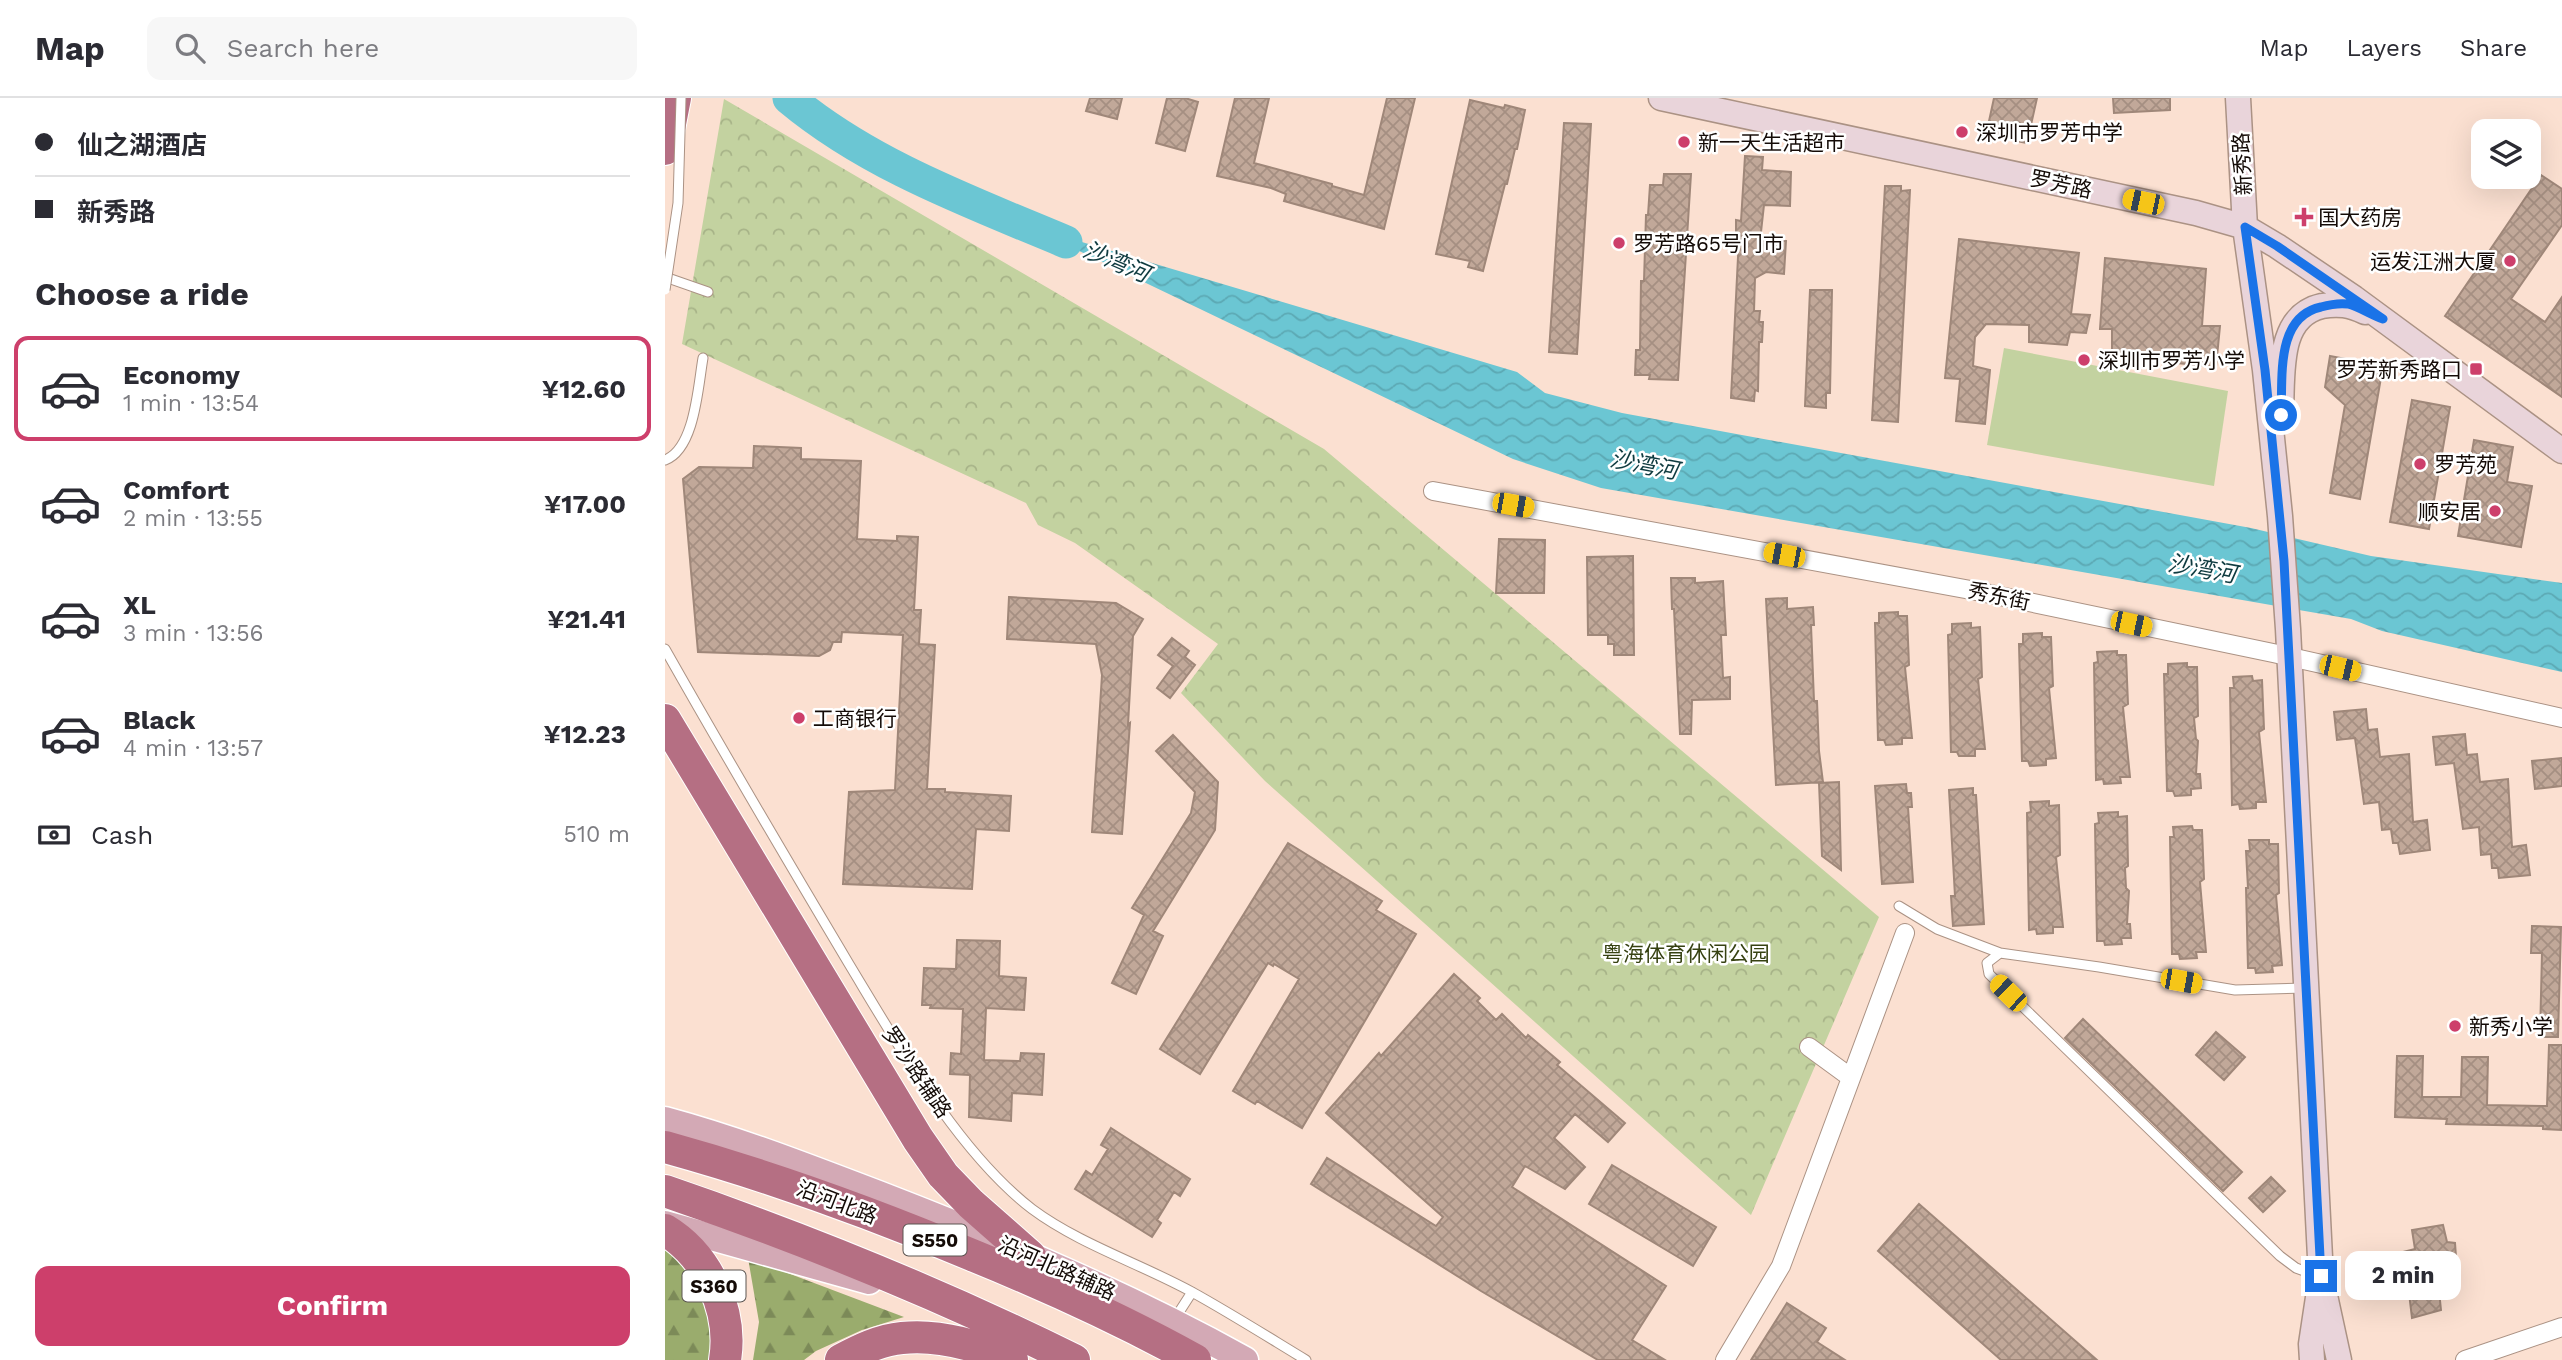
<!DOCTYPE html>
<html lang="en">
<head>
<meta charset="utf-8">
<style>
  body { margin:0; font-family:"Work Sans","Noto Sans SC",sans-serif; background:#f7f7f7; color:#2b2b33; height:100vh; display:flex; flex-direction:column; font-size:26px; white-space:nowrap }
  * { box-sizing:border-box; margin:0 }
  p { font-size:23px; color:#7c7c81 }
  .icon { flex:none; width:38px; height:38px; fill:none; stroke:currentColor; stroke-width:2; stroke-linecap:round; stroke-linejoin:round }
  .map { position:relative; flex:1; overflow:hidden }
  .panel { display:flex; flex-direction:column; background:#fff; width:665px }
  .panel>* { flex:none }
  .hud { display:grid; align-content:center; height:154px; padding:0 35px; background:#fff }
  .buttons { position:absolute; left:1806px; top:21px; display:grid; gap:14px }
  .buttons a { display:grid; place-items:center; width:70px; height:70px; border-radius:14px; background:#fff; box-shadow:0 7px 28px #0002; font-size:35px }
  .end { position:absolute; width:32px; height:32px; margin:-16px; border:9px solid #1a73e8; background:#fff; box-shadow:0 0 0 4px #fff }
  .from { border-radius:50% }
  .bubble { position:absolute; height:49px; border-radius:14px; background:#fff; box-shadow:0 7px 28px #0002; font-size:23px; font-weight:700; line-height:49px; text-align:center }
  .car { position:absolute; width:21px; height:42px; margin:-21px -10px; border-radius:9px; box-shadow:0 0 5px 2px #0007; background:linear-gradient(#f5c518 24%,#345 0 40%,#f5c518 0 76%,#345 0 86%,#f5c518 0) }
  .hud b { display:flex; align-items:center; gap:24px; height:66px; font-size:26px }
  .hud b+b { border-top:2px solid #e1e1e2 }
  .hud i { width:18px; height:18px; background:#2b2b33 }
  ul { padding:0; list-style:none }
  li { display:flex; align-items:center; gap:21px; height:105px; margin:0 14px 10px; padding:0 21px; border:4px solid transparent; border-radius:14px }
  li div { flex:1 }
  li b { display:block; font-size:26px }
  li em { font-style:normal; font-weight:700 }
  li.active { border-color:#cd3f6b }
  li>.icon { width:63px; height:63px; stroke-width:1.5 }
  h2 { padding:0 35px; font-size:32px; line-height:84px }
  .pay { display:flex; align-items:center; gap:18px; height:77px; padding:0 35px; font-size:26px }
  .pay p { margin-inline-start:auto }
  .primary-button { display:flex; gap:14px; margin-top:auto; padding:14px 35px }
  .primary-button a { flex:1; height:80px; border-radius:14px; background:#cd3f6b; color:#fff; font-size:28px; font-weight:700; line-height:80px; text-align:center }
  header { display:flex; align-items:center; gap:42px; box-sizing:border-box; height:98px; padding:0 35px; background:#fff; border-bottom:2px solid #e1e1e2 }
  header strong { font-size:33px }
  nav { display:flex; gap:38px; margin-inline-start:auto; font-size:24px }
  .search { width:490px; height:63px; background:#f7f7f7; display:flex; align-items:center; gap:18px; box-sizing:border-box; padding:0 24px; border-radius:14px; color:#7c7c81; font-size:26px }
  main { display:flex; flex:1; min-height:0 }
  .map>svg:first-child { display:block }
  .green { fill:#c3d2a0 }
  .forest { fill:url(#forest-firs) }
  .park { fill:url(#park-crowns) }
  .water { fill:url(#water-waves) }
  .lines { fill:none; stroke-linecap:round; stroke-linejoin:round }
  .river { stroke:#6bc6d3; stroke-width:33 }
  .building { fill:url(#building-cross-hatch); stroke:#9f8779; stroke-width:2 }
  .lane-casing { stroke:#ab9284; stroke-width:11 }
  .street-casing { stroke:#ab9284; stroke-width:20 }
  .secondary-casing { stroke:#ab9284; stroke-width:27 }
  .primary-casing { stroke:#fff; stroke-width:29 }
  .highway-casing { stroke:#fff; stroke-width:34 }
  .lane { stroke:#fff; stroke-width:9 }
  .street { stroke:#fff; stroke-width:18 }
  .secondary { stroke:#e9d4da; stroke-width:24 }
  .primary { stroke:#d3a9b5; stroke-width:26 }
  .highway { stroke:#b56f83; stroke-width:32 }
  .lane-bridge-casing { stroke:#ab9284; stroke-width:11; stroke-linecap:butt }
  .lane-bridge { stroke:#fff; stroke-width:9 }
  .route { stroke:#1a73e8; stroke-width:9 }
  .poi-dot { fill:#cd3f6b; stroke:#fff; stroke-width:2.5 }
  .labels { text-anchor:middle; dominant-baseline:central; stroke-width:5; stroke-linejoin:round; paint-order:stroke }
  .shield { fill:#fff; stroke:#5a5451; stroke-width:2 }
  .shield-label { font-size:19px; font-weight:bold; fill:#140b07 }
  .poi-label { font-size:21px; fill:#140b07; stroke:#fff; text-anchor:start }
  .street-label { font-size:21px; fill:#140b07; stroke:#fff }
  .park-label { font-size:21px; fill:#374212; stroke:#fff }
  .water-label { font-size:23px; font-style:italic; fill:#0f3b40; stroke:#fff }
</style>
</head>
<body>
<header>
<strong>Map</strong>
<div class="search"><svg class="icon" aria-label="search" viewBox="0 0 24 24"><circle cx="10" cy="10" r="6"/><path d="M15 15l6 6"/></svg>Search here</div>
<nav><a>Map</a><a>Layers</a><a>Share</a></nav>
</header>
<main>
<section class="panel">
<div class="hud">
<b><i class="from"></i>仙之湖酒店</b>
<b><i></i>新秀路</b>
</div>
<h2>Choose a ride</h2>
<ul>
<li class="active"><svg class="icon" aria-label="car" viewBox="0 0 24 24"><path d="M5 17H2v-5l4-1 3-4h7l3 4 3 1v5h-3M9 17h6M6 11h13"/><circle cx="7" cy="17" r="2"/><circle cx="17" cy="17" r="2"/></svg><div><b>Economy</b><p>1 min · 13:54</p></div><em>¥12.60</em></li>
<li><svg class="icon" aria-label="car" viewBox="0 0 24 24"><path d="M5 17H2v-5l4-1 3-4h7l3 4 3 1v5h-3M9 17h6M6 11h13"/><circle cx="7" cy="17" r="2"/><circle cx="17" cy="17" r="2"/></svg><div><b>Comfort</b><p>2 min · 13:55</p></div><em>¥17.00</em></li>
<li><svg class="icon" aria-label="car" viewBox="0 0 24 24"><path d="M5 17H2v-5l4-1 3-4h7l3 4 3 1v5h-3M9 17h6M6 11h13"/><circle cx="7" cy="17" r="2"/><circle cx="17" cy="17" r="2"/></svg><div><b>XL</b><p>3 min · 13:56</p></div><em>¥21.41</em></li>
<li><svg class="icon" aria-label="car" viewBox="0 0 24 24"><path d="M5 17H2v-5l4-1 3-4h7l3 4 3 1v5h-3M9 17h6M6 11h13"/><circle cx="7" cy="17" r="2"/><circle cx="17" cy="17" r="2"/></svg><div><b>Black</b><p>4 min · 13:57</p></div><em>¥12.23</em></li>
</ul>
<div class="pay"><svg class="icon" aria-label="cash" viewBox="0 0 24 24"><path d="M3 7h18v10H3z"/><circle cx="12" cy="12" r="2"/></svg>Cash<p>510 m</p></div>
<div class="primary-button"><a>Confirm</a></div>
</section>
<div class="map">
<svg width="1897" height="1262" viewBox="0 0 1897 1262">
  <defs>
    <pattern id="forest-firs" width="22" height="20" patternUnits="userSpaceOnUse" patternTransform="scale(1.75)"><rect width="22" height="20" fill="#9aac6d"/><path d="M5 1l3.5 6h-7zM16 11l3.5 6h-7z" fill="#7c8a58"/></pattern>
    <pattern id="park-crowns" width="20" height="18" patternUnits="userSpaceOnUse" patternTransform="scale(1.75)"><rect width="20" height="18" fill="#c3d2a0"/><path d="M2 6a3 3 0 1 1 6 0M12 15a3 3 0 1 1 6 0" fill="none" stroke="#a7b388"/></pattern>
    <pattern id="water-waves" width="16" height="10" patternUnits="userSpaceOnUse" patternTransform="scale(1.75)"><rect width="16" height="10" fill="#6bc6d3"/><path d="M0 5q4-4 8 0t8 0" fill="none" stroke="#5ca9b4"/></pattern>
    <pattern id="building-cross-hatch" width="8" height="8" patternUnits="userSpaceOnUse" patternTransform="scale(1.75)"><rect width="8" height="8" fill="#c1a899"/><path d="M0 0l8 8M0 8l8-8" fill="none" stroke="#a58f82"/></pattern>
  </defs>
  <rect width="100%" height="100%" fill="#fbe0d1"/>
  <!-- green -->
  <path class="green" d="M1339 250 1563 293 1549 388 1322 347Z"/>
  <!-- forest -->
  <path class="forest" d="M0 1149 24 1164 46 1218 47 1249 44 1262H0Z
    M83 1160 239 1219 197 1232 151 1253 139 1262H88L94 1224Z"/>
  <!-- park -->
  <path class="park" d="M59 1 659 351 1214 819 1086 1117 600 683 516 595 553 546 410 445 373 427 361 405 17 246Z"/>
  <!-- water -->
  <path class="water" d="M360 127 852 274 880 295 957 315 1586 430 1706 458 1897 485V574L1717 533 1686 521 936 390 848 361Z"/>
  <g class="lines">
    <!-- river -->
    <path class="river" d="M124 0C204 67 306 104 401 144"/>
  </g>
  <!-- building -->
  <path class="building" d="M425 0H457L452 21 421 13Z
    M502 0H520L533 4 520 53 491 45Z
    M570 0H604L589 65 667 86V88L699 97 722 0H750L719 131 619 103 621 96 606 90 552 78Z
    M1329 0H1372L1362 45 1321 37Z
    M1448 0H1505V12L1449 15Z
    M805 2 839 10 840 7 860 12 852 51H850L842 86H840L818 173 803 169 805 163 771 156Z
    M899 25 926 26 912 256 884 254Z
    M1080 58 1098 59 1097 72 1126 74 1125 108 1099 107 1095 143H1121L1119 176 1101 174 1090 180 1089 213H1095L1094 224H1098L1097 244H1094L1093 293 1090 292 1089 303 1066 300 1074 139H1071V122L1076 123Z
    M999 76H1026L1013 282 984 281 985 277H970L971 252H975L976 183H979L981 117H983L985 87H998Z
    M1876 77 1897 91V127L1846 201 1880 224 1897 199V299L1780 218Z
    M1220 88H1236V93L1245 92 1233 324 1207 322Z
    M1294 141 1414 155 1406 216 1425 217 1421 235 1405 234 1402 247 1364 244V227L1321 226 1310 239 1308 268 1325 272 1320 326 1291 323 1295 281 1280 280Z
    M1440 160 1541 171 1537 228H1555L1551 269 1502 264 1503 257 1447 253V231H1435Z
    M1145 192H1167L1165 295H1161V310L1140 308Z
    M1665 258 1718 268 1695 401 1665 395 1680 307 1660 289Z
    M1747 302 1785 309 1764 431 1725 424Z
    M1809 342 1848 349 1842 384 1867 388 1856 449 1793 438Z
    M89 348 136 350V361L196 363 192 441 232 443V438L253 439 249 512H256L254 546 270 547 262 691H280V694L346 698 344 733 311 731 307 791 178 786 184 694 230 692 238 537 177 534 176 544H168L165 552 154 558 33 554 18 381 34 369 88 370Z
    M834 441 880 442 879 495H831Z
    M968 458 969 557H949V546H943V537H923L922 459Z
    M1006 480H1030V485L1058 483 1061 537H1056L1058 580 1065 579V601L1027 602 1026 636H1015L1009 511H1007Z
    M344 499 451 505 478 521 468 538 463 627 465 625 457 736 427 734 437 577 431 546 342 541Z
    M1122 500V511L1148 509 1149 527H1146L1149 603H1152L1154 653 1158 684 1111 687 1101 501Z
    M1233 514V518H1242L1244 567 1240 569 1247 640H1237V646L1221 647 1219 642H1213L1210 525H1214V515Z
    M1306 525V530L1315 529 1317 579 1313 581 1320 651H1310V658H1294L1292 654H1286L1283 537 1287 536V526Z
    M1377 535V539H1386L1388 588 1384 590 1391 660 1381 661V667L1365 668 1363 663H1357L1354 546H1358V536Z
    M507 540 524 553 520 559 530 567 505 600 492 590 508 568 493 557Z
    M1452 553V557H1461L1463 606 1458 609 1465 679H1455L1456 685 1439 686 1438 681 1431 682 1429 565 1433 564 1432 554Z
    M1522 565V569H1532L1533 618 1529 620 1531 641 1533 643 1531 676H1535L1536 690 1526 691V697L1510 698 1508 693H1502L1499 576H1503V566Z
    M1587 578 1588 583 1597 582 1599 631 1594 634 1601 704H1591V710L1575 711 1574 706 1567 707 1565 590H1569L1568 579Z
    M1701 611 1703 632 1712 631 1715 659 1744 656 1748 724 1762 722 1765 752 1735 756 1733 745H1728L1726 731 1717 732 1714 704 1699 706 1690 640 1672 642 1669 614Z
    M1800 636 1802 657 1812 656 1815 684 1843 681 1847 749 1861 747 1865 777 1834 780 1833 770H1827L1826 756 1816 757 1814 729 1798 731 1789 665 1771 667 1768 639Z
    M508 637 553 684 550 732 488 833 498 838 471 896 447 885 479 817 467 810 526 715 530 694 491 653Z
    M1897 660V688L1870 691 1867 663Z
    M1174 684 1176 772 1157 758 1154 685Z
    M1241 686 1242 695H1246L1247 709H1243L1248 784 1217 786 1210 688Z
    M1308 690V697H1311L1319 826 1288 828 1286 798H1290L1284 692Z
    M1384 703V708L1394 707 1395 757 1391 759 1398 829H1388V835L1372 836 1371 831 1364 832 1362 715 1366 714 1365 704Z
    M1453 714V719L1462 718 1463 768 1460 770 1461 790 1464 793 1462 826H1465L1466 840H1456L1457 846 1440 847 1439 843H1432L1430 726 1434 725 1433 715Z
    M1527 728 1528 732H1537L1539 781 1535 784 1541 854H1531L1532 860 1515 861 1514 856H1507L1505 739H1509L1508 729Z
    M1584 742H1604V746H1613L1614 795 1611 797 1617 867 1607 868 1608 874 1591 875 1590 870H1583L1581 790H1583L1581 753H1585Z
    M623 745 717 803 711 812 751 836 637 1030 592 1003 590 1006 568 993 634 881 609 866 608 868 603 865 535 976 495 951Z
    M1867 828 1896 829 1893 939H1875L1877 855H1866Z
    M292 842 335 843 334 878 361 880 359 912 321 910 319 962 355 963 356 955 379 956 377 997 347 995 346 1023 304 1019 305 977 285 976 286 955 296 956 298 911 265 910 266 907H257L259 870 291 871Z
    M789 876 815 900 812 903 831 922 837 916 861 940 863 937 895 964 892 967 960 1025 943 1044 910 1016 889 1040 920 1069 900 1091 860 1068 847 1089 1001 1188 967 1242 1000 1262H933L816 1193 646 1086 662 1060 771 1128 778 1119 661 1015 714 955 716 958Z
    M1418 921 1577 1074 1558 1093 1400 940Z
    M1551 934 1580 959 1559 982 1531 957Z
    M1884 947H1897V1032L1878 1031V1028L1781 1026 1782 1021 1730 1019 1732 958H1758L1757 999H1796L1797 959H1823L1822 1007 1882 1008Z
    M446 1030 525 1081 515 1098 509 1094 492 1122 496 1125 487 1139 410 1091 421 1073 427 1077 443 1051 436 1047Z
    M947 1067 1051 1129 1028 1168 924 1106Z
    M1606 1079 1620 1093 1598 1114 1584 1100Z
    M1254 1106 1432 1262H1336L1213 1153Z
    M1778 1127 1782 1144 1790 1145 1792 1173 1780 1174V1193H1774L1776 1212 1747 1220 1744 1195 1754 1191 1749 1167 1740 1168 1738 1154 1750 1151 1747 1132Z
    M1122 1205 1161 1230 1152 1244 1180 1262H1086Z"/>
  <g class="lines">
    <defs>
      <path id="lane" d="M0 179 43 194
        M0 362C30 351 33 288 38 260
        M0 551C60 657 122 762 184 866 233 947 293 1054 367 1111 414 1146 476 1166 527 1194 565 1215 603 1239 641 1262
        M1234 808 1272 831 1335 855
        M1640 890 1570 892 1434 869 1335 855 1322 865 1324 876 1615 1158 1631 1170 1653 1178
        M509 1222 527 1194"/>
      <path id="street" d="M768 393 1311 493 1608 555 1897 620
        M1144 949 1185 979
        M1060 1262 1116 1168 1240 835
        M1800 1262 1897 1229"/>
      <path id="secondary" d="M996 0 1531 115 1580 129 1612 148 1689 200 1897 353
        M1573 0 1580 129 1600 272 1615 418 1623 531 1656 1179 1674 1262
        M1616 311C1618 275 1612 218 1657 208 1674 205 1685 207 1700 214
        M1647 1262 1646 1246 1654 1193"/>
      <path id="primary" d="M0 1022C74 1042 145 1070 216 1097 340 1145 463 1197 580 1262
        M0 1126 204 1183"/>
      <path id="highway" d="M0 51 10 0
        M0 622 253 1041 278 1077 306 1106 365 1158
        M0 1049C105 1078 207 1115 307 1157 383 1188 458 1222 530 1262
        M0 1093C140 1141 277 1197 409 1262
        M0 1132C43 1158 68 1213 60 1262
        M176 1262C195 1252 215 1242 237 1240 273 1236 314 1248 347 1262"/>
    </defs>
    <!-- lane casing -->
    <use href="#lane" class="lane-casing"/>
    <!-- street casing -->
    <use href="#street" class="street-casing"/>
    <!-- secondary casing -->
    <use href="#secondary" class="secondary-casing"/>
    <!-- primary casing -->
    <use href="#primary" class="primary-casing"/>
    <!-- highway casing -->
    <use href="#highway" class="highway-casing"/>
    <!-- lane -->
    <use href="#lane" class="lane"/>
    <!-- street -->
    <use href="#street" class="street"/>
    <!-- secondary -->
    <use href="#secondary" class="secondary"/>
    <!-- primary -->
    <use href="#primary" class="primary"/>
    <!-- highway -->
    <use href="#highway" class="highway"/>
    <defs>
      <path id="lane-bridge" d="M0 192 13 105 16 0"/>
    </defs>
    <!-- lane-bridge casing -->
    <use href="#lane-bridge" class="lane-bridge-casing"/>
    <!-- lane-bridge -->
    <use href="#lane-bridge" class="lane-bridge"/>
  </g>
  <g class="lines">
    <!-- route -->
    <path class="route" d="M1616 317C1618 280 1610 219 1656 209 1663 207 1675 205 1683 206 1694 209 1707 217 1718 221L1612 148 1580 129 1600 272 1619 463 1656 1178"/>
  </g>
  <!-- markers -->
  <g class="poi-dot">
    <circle cx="1297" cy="34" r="7"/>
    <circle cx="1019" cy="44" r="7"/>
    <path d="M1635.5 108.5h7v7h7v7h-7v7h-7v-7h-7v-7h7z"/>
    <circle cx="954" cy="145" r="7"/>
    <circle cx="1845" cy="163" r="7"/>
    <circle cx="1419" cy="262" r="7"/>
    <rect x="1804" y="264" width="14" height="14" rx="3.5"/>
    <circle cx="1755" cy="366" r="7"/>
    <circle cx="1830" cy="413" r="7"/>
    <circle cx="134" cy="620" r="7"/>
    <circle cx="1790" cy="928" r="7"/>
  </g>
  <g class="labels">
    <!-- shield labels -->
    <g class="shield">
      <rect x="238.5" y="1126.5" width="63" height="31" rx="5"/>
      <rect x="17.5" y="1172.5" width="63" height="31" rx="5"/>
    </g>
    <g class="shield-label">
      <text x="270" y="1142">S550</text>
      <text x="49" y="1188">S360</text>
    </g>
    <!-- poi labels -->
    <g class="poi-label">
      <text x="1311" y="34">深圳市罗芳中学</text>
      <text x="1033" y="44">新一天生活超市</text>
      <text x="1653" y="119">国大药房</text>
      <text x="968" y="145">罗芳路65号门市</text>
      <text x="1831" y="163" text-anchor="end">运发江洲大厦</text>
      <text x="1433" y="262">深圳市罗芳小学</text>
      <text x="1797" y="271" text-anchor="end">罗芳新秀路口</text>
      <text x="1769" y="366">罗芳苑</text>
      <text x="1816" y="413" text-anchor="end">顺安居</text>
      <text x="148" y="620">工商银行</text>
      <text x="1804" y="928">新秀小学</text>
    </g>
    <!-- street labels -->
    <g class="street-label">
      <text transform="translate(1577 66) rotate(-93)">新秀路</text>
      <text transform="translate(1396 86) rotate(12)">罗芳路</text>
      <text transform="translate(1334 498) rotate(12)">秀东街</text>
      <text transform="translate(252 974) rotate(56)">罗沙路辅路</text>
      <text transform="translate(172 1104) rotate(21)">沿河北路</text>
      <text transform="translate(392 1170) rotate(24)">沿河北路辅路</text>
    </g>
    <!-- park labels -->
    <g class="park-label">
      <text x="1021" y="855">粤海体育休闲公园</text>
    </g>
    <!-- water labels -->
    <g class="water-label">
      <text transform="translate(451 164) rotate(23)">沙湾河</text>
      <text transform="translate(979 367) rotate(11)">沙湾河</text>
      <text transform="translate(1537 471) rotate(10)">沙湾河</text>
    </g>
  </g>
</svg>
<div class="buttons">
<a><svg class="icon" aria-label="layers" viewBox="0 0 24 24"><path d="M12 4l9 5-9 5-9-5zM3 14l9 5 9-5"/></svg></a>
</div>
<i class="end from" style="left:1616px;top:317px"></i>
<i class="end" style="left:1656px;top:1178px"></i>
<div class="bubble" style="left:1680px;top:1153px;width:116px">2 min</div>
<i class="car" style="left:1478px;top:104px;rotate:282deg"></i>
<i class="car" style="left:848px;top:407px;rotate:100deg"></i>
<i class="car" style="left:1119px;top:457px;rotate:281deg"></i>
<i class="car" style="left:1466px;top:526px;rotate:102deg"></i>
<i class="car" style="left:1675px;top:570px;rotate:103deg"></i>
<i class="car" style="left:1516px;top:883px;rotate:100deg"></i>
<i class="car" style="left:1343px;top:895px;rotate:314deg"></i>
</div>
</main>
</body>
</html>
